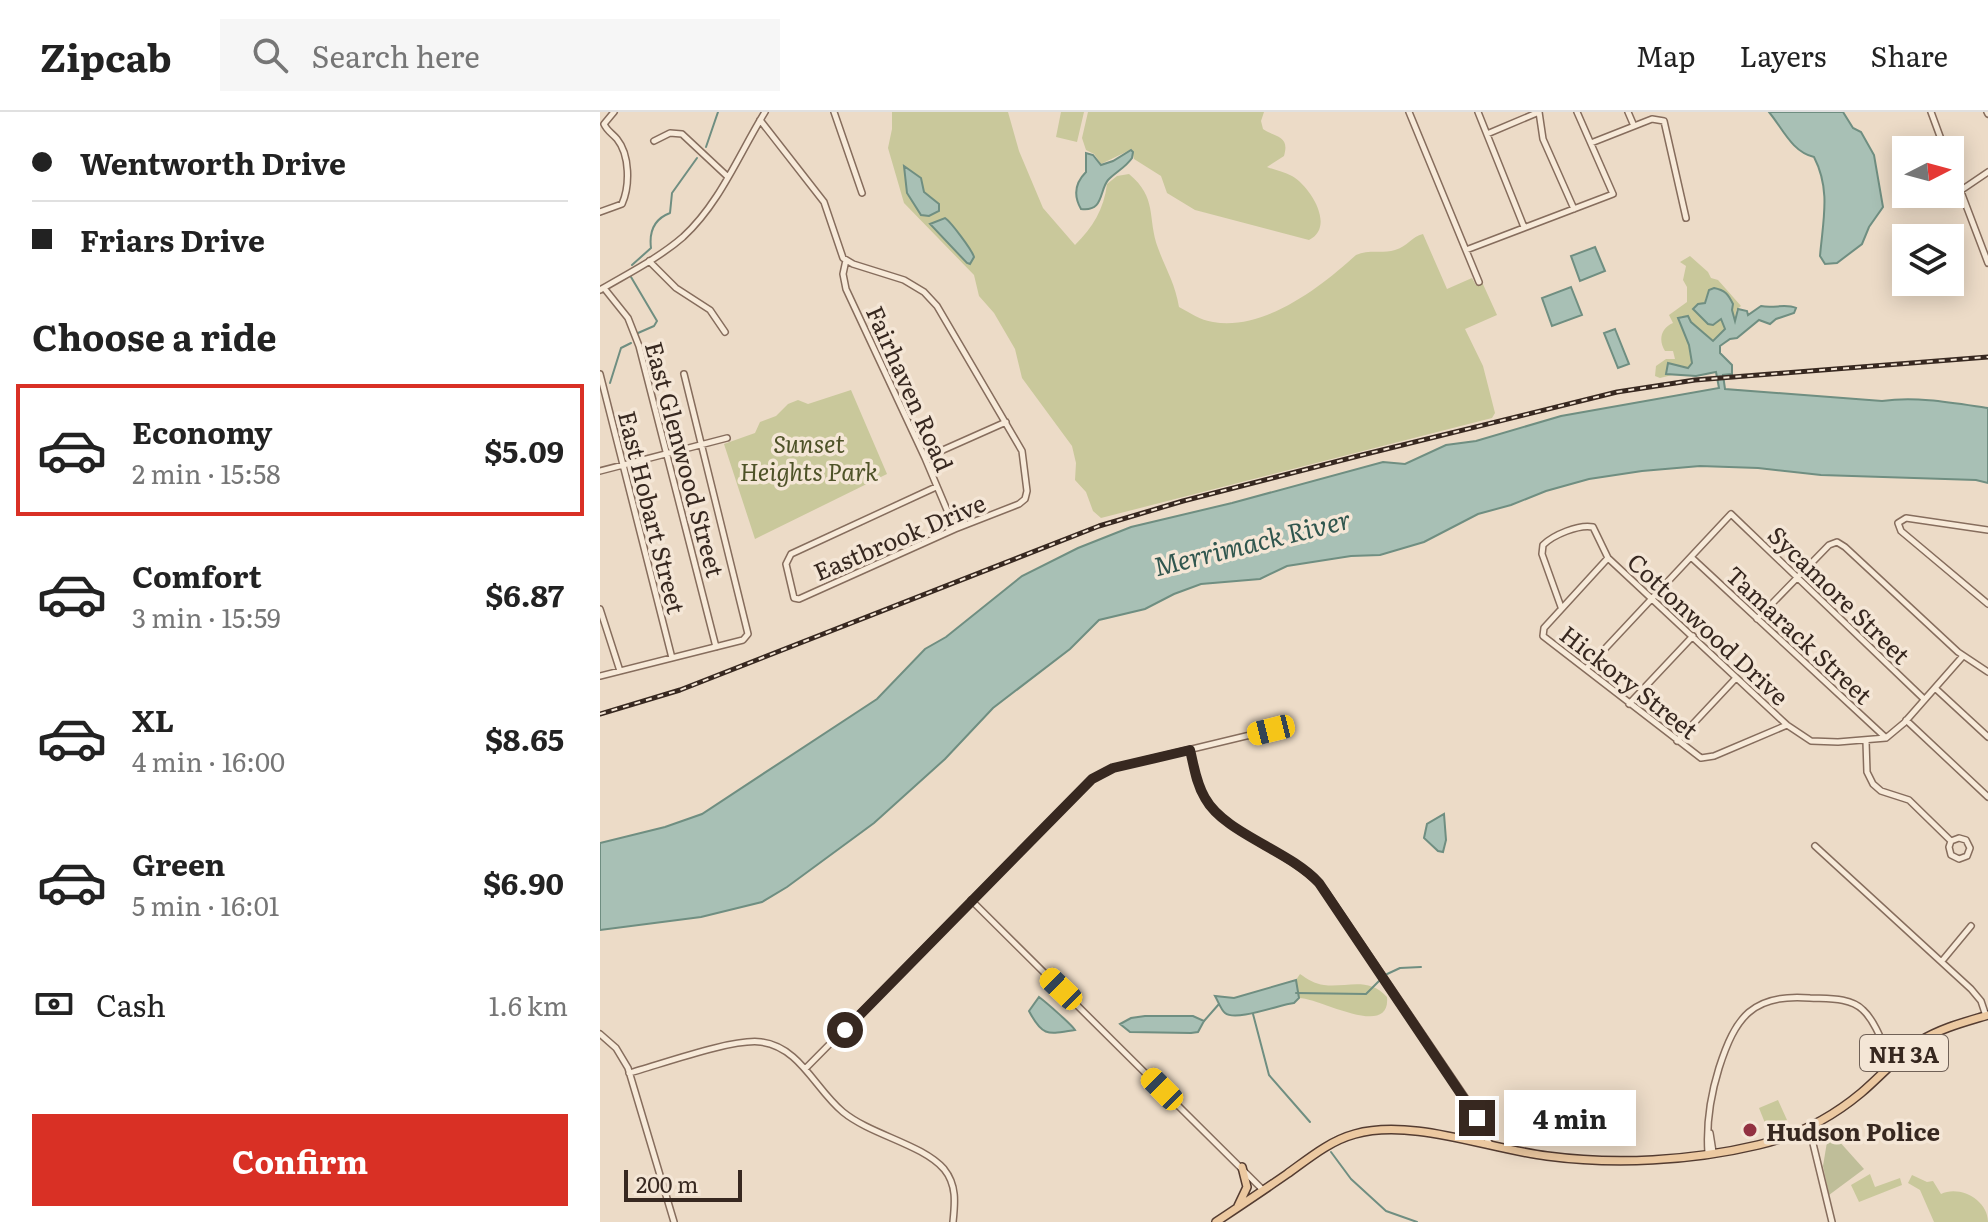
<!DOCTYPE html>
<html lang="en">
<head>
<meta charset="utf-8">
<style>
  body { margin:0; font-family:Literata,serif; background:#f6f6f6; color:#222; height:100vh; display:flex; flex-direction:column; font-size:30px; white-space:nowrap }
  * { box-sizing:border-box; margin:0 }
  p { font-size:26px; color:#767676 }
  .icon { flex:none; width:44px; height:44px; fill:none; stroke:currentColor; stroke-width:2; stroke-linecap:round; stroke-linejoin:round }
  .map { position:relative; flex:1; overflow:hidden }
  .side { display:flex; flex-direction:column; background:#fff; width:600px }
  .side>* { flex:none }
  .banner { display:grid; align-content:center; height:176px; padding:0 32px; background:#fff }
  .needle { width:52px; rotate:84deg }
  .tools { position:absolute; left:1292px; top:24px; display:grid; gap:16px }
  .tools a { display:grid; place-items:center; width:72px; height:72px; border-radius:0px; background:#fff; box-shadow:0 4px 20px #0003; font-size:40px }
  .scale { position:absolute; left:24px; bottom:20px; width:118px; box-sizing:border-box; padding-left:8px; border:4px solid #372820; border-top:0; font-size:22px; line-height:28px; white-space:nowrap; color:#372820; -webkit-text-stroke:6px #f4e6d6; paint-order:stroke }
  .end { position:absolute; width:36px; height:36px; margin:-18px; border:10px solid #372820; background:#fff; box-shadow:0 0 0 4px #fff }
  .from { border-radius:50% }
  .bubble { position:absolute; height:56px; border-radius:0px; background:#fff; box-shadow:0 4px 20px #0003; font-size:26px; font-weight:700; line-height:56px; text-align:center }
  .car { position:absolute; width:24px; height:48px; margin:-24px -12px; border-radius:10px; box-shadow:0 0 6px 2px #0007; background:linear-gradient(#f5c518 24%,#345 0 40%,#f5c518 0 76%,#345 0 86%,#f5c518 0) }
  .banner b { display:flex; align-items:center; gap:28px; height:76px; font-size:30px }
  .banner b+b { border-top:2px solid #e0e0e0 }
  .banner i { width:20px; height:20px; background:#222 }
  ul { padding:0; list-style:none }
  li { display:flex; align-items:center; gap:24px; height:132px; margin:0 16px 12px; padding:0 16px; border:4px solid transparent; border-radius:0px }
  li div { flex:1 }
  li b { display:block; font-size:30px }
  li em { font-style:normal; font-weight:700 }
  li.current { border-color:#d93025 }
  li>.icon { width:72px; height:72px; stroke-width:1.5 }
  h2 { padding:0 32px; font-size:36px; line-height:96px }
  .pay { display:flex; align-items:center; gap:20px; height:88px; padding:0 32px; font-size:30px }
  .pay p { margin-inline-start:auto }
  .action { display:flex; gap:16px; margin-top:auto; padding:16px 32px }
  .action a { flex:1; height:92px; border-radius:0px; background:#d93025; color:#fff; font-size:32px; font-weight:700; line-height:92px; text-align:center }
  header { display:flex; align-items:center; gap:48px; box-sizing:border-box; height:112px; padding:0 40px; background:#fff; border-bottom:2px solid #e0e0e0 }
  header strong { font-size:38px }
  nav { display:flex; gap:44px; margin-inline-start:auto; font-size:28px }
  .search { width:560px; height:72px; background:#f6f6f6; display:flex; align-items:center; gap:20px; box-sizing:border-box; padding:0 28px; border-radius:0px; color:#767676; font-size:30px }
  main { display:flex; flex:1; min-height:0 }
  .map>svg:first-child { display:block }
  .green { fill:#c9c89b }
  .cemetery { fill:#bfbe99 }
  .water { fill:#a8c0b5; stroke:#6f8e81; stroke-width:2 }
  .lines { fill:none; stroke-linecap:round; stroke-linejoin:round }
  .stream { stroke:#6f8e81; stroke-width:2 }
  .minor-casing { stroke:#866d5d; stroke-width:8 }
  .major-casing { stroke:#543c31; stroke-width:10 }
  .minor { stroke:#f7ead9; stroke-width:5 }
  .major { stroke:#ecc9a1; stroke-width:7 }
  .rail-casing { stroke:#372820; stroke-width:5 }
  .rail { stroke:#f4e6d6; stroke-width:2; stroke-dasharray:6; stroke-linecap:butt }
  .route { stroke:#372820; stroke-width:10 }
  .poi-dot { fill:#923141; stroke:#f4e6d6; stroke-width:3 }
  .labels { text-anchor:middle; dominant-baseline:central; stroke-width:7; stroke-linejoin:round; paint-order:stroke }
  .shield { fill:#f4e6d6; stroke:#706157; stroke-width:2 }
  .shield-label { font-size:22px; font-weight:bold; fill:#372820 }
  .street-label { font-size:24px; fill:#372820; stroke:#f4e6d6 }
  .park-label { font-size:24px; font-style:italic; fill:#4e5228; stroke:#f4e6d6 }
  .poi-label { font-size:24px; font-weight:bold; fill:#372820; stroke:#f4e6d6; text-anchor:start }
  .water-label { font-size:26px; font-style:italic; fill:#30564e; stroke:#f4e6d6 }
</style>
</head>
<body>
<header>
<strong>Zipcab</strong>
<div class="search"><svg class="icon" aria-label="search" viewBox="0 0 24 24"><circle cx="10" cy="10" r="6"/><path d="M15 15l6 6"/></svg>Search here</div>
<nav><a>Map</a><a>Layers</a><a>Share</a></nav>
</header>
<main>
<section class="side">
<div class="banner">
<b><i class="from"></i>Wentworth Drive</b>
<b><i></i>Friars Drive</b>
</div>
<h2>Choose a ride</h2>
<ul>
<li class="current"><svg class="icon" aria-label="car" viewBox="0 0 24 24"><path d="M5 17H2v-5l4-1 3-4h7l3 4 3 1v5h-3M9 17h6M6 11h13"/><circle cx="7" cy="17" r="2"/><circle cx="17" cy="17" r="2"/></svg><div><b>Economy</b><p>2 min · 15:58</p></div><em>$5.09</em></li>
<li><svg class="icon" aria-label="car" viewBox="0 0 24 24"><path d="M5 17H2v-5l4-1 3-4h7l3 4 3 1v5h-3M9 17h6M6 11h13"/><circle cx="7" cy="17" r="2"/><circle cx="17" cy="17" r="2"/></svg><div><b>Comfort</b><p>3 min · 15:59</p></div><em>$6.87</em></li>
<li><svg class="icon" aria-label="car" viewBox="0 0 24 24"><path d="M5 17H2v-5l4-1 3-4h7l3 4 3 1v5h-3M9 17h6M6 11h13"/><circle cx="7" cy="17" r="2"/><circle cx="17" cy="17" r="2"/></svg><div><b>XL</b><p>4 min · 16:00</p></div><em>$8.65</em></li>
<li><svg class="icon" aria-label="car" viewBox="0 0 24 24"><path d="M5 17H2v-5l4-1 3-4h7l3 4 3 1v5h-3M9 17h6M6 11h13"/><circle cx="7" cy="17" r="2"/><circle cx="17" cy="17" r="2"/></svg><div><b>Green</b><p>5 min · 16:01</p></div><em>$6.90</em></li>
</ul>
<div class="pay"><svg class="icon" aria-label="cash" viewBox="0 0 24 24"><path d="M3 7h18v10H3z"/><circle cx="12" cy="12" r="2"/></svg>Cash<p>1.6 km</p></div>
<div class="action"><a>Confirm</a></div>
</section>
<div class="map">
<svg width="1388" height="1110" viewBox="0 0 1388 1110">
  <rect width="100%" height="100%" fill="#ecdbc7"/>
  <!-- green -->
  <path class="green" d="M292 0H408L419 39 443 96 475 133C493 115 504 97 507 72L517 64 529 62C558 86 547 106 558 136 566 158 575 171 579 195 590 201 600 208 613 210 664 219 721 175 756 143 769 137 782 142 795 138 807 135 812 124 823 122L847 177 872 166 876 173 882 170 897 203 865 217 883 254 895 301 892 306 501 406 493 399 486 380 475 368 476 351 472 334 422 266 415 237 394 201 379 184 374 163 304 91 288 36 292 17Z
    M461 0H484L477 30 456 25Z
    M488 0H664L661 9 663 17C676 26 690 23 684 44L667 55C675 58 684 60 692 64 710 74 736 115 709 128L595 98 567 81 561 64 534 47 532 37 501 52 494 42 486 38 482 26Z
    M1090 144 1108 160 1111 166 1118 168 1141 194 1136 198 1135 210 1132 198 1109 178 1105 188 1116 208 1121 206 1125 217 1114 230 1082 204 1079 206 1089 233 1092 251 1088 256 1077 253 1069 263 1076 262 1060 266 1055 264 1056 254 1066 247H1075L1073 239H1065C1058 228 1061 216 1073 211L1069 203 1087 190V175L1083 168 1086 154 1080 150Z
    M251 278 287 362 155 427 124 332 155 321 160 310 176 304 188 292 198 288 208 292Z
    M700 862C707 867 715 872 724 873 746 876 768 864 787 885 791 928 720 886 699 886L696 868Z
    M1178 988 1187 1008 1167 1016 1159 996Z
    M1270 1062 1275 1075 1300 1066 1302 1073 1259 1090 1251 1073Z
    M1312 1063 1327 1070 1333 1069 1341 1082C1360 1073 1388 1088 1388 1110H1334L1320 1078 1308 1071Z"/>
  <!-- cemetery -->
  <path class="cemetery" d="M1229 1018 1264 1057 1229 1083 1223 1054Z"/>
  <!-- water -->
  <path class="water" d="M1169 0H1243L1253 16 1261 20 1274 43 1283 95 1269 115 1262 132 1237 151 1225 152 1220 144C1223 108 1231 78 1214 45 1192 40 1183 17 1169 0Z
    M531 38 533 40 532 46C526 55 516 60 508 68 499 79 504 100 481 97 473 83 475 71 486 60V41L493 43 501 53 513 49Z
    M304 54 321 66 324 80 339 92V99L329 104 321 103 307 81Z
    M345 106C351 110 372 138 374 145L370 152 367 151 330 112Z
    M995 135 1005 159 980 169 971 144Z
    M971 175 982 203 952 214 942 186Z
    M1114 176C1125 178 1128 182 1133 192L1132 198 1135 209 1138 197 1147 199 1148 203 1161 194C1174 197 1185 191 1196 196L1194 201 1176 207 1170 212 1159 208 1137 226 1130 227 1120 234V241L1132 253V262L1123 263 1125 277 1282 289C1317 284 1354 291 1388 296V371L1376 368 1221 363 1158 356 1100 354 1042 359 989 367 946 379 911 393 878 402 824 430 780 443 751 444 687 454 660 467 601 472 574 482 545 497 499 508 470 537 393 596 345 647 274 711 187 775 162 790 101 805 0 818V731L65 715 102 702 277 587 325 537 346 525 422 464 478 436 531 415 632 391 783 350 805 352 846 333 876 329 961 304 1119 276 1116 260 1096 264 1066 262 1068 251 1088 256 1092 251 1089 233 1078 206 1088 204 1091 210 1113 229 1125 217 1121 207 1113 213 1108 212 1093 197 1098 192 1105 191 1109 178Z
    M1015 217 1029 252 1018 256 1004 221Z
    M844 702 846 728 843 740 838 739 824 726 827 712Z
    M696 868 699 886 694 891C681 892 636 910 625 901 621 898 618 889 615 884L634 886Z
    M439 885C447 891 472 913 475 918 449 922 443 926 429 899Z
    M545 904H593L604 909 598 920 591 921 530 920 520 912 531 906Z"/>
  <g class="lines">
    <!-- stream -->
    <path class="stream" d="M106 35 118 0
      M32 153 51 136C49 120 54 107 70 101L72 81 97 46
      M31 165 57 209 54 214 38 221
      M10 271 21 236 31 231
      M785 863 800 856 821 855
      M696 881 766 882 779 869
      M653 902 669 963 710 1010
      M604 909 619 892
      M731 1040 751 1067 786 1099 817 1110"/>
    <defs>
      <path id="minor" d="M234 0 262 81
        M809 0 879 170
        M878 0 924 115
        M939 0 943 27 974 97
        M1028 0 1034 14
        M1331 0 1345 38
        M1387 0 1388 2
        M160 8 224 90 243 146 253 152 304 168 324 180 337 194 422 339 427 379 425 387 419 392 355 417 199 487 194 486 186 452 191 442 336 375
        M887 22 939 0
        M54 29 70 21 82 22 128 65
        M991 31 1052 7 1064 9 1086 106
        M1350 51 1388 151
        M1360 79 1388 60
        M0 100 22 92C30 74 30 43 17 27 12 21 7 19 4 12L14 0
        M866 138 1013 82 977 0
        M246 148 243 162 246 177 325 346 355 417
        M49 149 76 176 110 198 125 220
        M4 176 28 206 39 234 116 535
        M0 178C27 162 59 146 83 125 120 91 139 42 165 0
        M0 262 72 546
        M325 346 406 310
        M0 359 127 326
        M1388 418 1306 406 1298 411 1301 419 1388 492
        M1091 445 1285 625
        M1008 446 944 516 943 524 1101 646 1114 644 1187 613
        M961 495 942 442 943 433C953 423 979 412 993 415L1008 446 1187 613 1211 629 1238 630 1286 626 1304 611 1363 544
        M0 497 20 559
        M1157 507 1229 433 1237 430 1245 435 1358 540 1388 560
        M986 557 1131 402 1324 587
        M0 564 143 528 148 522 84 262
        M1335 576 1388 625
        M1029 592 1093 524
        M1306 608 1388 685
        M1077 629 1136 566
        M1266 629 1267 660 1273 672 1281 679 1309 688 1351 729 1359 726 1366 728 1370 736 1367 744 1359 747 1351 743 1349 735 1351 729
        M590 638C594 654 596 671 605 686 626 723 695 740 726 780L875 1000 881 1018 890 1032
        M1215 734 1371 877 1381 889 1386 904
        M371 788 663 1078
        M1342 849 1371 814
        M0 922 16 936 28 956 74 1110
        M205 957 492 667 513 656 671 618
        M29 961C59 953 133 926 161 930 200 935 215 977 243 1000 271 1023 322 1032 344 1057 357 1073 355 1091 353 1110
        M1209 1015 1232 1110
        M1110 1021 1113 1040
        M1108 1041C1106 1011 1110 985 1119 956 1135 906 1152 881 1210 886 1227 887 1250 885 1263 898 1276 910 1284 935 1292 952"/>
      <path id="major" d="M1283 935 1292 939H1305
        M638 1094 647 1075 642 1055
        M616 1110C640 1094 664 1078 687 1062 708 1047 729 1029 755 1022 811 1006 889 1037 947 1044 1015 1053 1091 1049 1158 1033 1196 1024 1231 1006 1261 981 1281 964 1298 944 1320 929 1341 916 1365 910 1388 903"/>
    </defs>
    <!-- minor casing -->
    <use href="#minor" class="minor-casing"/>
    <!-- major casing -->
    <use href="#major" class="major-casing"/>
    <!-- minor -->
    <use href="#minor" class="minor"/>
    <!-- major -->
    <use href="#major" class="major"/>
    <defs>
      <path id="rail" d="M0 602 80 578 499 414 583 389 762 343 1017 280 1095 268 1388 245"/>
    </defs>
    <!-- rail casing -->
    <use href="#rail" class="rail-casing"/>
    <!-- rail -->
    <use href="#rail" class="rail"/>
  </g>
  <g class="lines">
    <!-- route -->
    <path class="route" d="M245 918 492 667 513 656 590 638C594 654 596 671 605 686 625 722 689 738 719 771L877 1006"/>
  </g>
  <!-- markers -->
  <circle class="poi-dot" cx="1150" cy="1018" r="8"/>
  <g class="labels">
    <!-- shield labels -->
    <rect class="shield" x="1260" y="923" width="88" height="36" rx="6"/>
    <g class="shield-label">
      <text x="1304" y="941">NH 3A</text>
    </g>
    <!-- street labels -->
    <g class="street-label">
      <text transform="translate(311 276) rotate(66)">Fairhaven Road</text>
      <text transform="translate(86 347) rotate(75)">East Glenwood Street</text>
      <text transform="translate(53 400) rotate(76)">East Hobart Street</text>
      <text transform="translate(299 424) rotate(-23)">Eastbrook Drive</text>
      <text transform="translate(1240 482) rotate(44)">Sycamore Street</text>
      <text transform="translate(1109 516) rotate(43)">Cottonwood Drive</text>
      <text transform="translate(1200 522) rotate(43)">Tamarack Street</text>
      <text transform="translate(1030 569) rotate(38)">Hickory Street</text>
    </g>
    <!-- park labels -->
    <g class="park-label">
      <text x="209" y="330">Sunset<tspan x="209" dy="28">Heights Park</tspan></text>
    </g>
    <!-- poi labels -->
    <g class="poi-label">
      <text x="1166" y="1018">Hudson Police</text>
    </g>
    <!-- water labels -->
    <g class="water-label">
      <text transform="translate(652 429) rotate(-14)">Merrimack River</text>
    </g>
  </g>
</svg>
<div class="tools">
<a><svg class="needle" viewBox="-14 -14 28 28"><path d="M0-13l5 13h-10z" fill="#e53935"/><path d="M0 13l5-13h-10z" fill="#767676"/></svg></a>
<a><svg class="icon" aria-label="layers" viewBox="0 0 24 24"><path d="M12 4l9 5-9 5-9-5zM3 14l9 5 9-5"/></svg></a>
</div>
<div class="scale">200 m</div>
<i class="end from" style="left:245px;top:918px"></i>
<i class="end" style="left:877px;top:1006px"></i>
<div class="bubble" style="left:904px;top:978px;width:132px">4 min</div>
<i class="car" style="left:671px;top:618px;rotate:256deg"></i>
<i class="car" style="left:461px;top:877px;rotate:314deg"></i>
<i class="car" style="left:562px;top:977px;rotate:315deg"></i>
</div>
</main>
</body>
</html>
